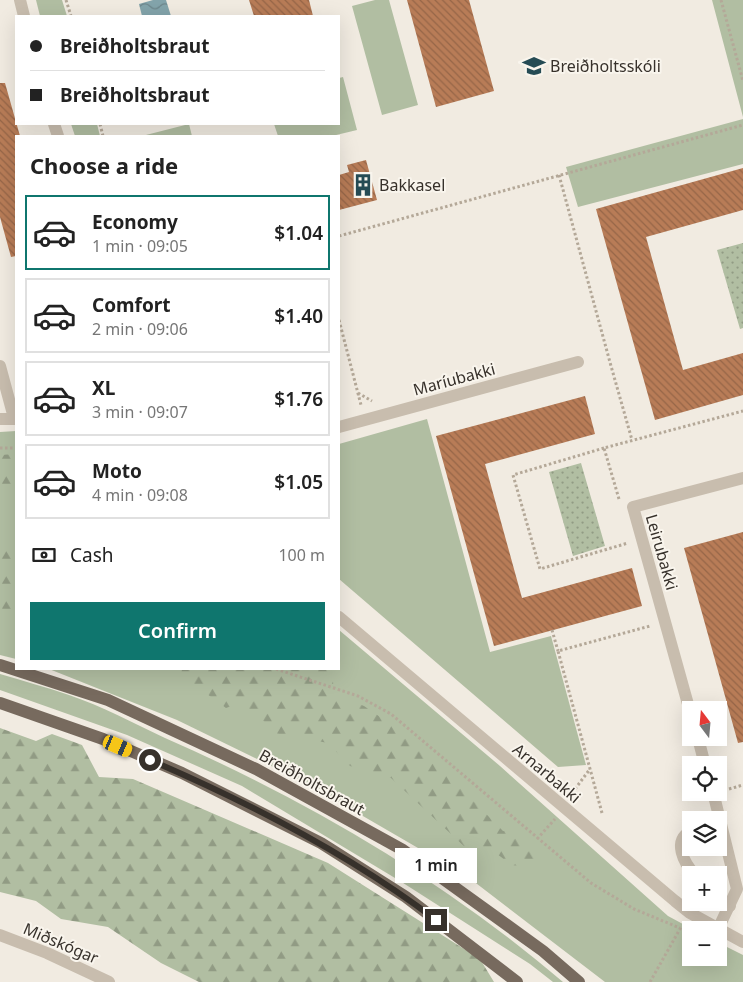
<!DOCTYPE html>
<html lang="en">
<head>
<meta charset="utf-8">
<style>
  body { margin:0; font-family:"Noto Sans",sans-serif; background:#f6f6f6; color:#222; height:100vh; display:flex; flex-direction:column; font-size:19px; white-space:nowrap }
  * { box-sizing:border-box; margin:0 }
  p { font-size:16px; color:#767676 }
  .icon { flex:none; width:28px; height:28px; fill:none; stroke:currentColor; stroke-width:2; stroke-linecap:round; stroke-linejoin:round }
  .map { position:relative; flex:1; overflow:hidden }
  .sheet { position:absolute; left:15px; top:135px; width:325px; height:535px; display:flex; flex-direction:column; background:#fff; border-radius:0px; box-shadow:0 5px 20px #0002 }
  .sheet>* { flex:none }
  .top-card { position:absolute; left:15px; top:15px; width:325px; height:110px; border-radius:0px; box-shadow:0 5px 20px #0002; display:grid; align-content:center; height:110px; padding:0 15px; background:#fff }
  .needle { width:32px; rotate:344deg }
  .controls { position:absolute; left:682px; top:701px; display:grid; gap:10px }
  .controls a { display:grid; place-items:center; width:45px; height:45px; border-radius:0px; background:#fff; box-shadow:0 5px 20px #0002; font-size:25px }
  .end { position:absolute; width:22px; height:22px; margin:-11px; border:6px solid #37312b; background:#fff; box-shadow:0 0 0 2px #fff }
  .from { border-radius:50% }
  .bubble { position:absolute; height:35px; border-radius:0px; background:#fff; box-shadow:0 5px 20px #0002; font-size:16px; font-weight:600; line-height:35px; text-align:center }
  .car { position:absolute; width:15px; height:30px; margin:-15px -8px; border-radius:6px; box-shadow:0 0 4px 1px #0007; background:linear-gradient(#f5c518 24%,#345 0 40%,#f5c518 0 76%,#345 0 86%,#f5c518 0) }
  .top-card b { display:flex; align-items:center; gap:18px; height:48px; font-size:19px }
  .top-card b+b { border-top:1px solid #e0e0e0 }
  .top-card i { width:12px; height:12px; background:#222 }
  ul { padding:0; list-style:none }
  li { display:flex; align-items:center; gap:15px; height:75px; margin:0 10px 8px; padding:0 5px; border:2px solid #e0e0e0; border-radius:0px }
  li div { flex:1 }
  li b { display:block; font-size:19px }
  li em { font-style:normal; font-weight:600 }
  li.selected { border-color:#0f766e }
  li>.icon { width:45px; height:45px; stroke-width:1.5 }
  h2 { padding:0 15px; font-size:22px; line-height:60px }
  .pay { display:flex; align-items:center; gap:12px; height:55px; padding:0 15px; font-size:19px }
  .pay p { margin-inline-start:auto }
  .action { display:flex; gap:10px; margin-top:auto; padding:10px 15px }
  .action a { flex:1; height:58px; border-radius:0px; background:#0f766e; color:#fff; font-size:20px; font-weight:600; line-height:58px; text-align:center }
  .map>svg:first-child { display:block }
  .green { fill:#b1bea2 }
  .forest { fill:url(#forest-firs) }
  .park { fill:url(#park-dots) }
  .water { fill:url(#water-waves) }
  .building { fill:url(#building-back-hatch) }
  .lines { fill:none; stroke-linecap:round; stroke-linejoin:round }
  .path { stroke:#b4a898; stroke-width:3; stroke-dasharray:2.5 2.5; stroke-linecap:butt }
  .service { stroke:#c8bdae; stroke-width:12 }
  .minor { stroke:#c8bdae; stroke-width:12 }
  .tertiary { stroke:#c8bdae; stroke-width:12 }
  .primary { stroke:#776a5e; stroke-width:12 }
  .route { stroke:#37312b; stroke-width:6 }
  .labels { text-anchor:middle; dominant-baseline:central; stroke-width:4; stroke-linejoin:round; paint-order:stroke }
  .poi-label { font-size:16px; fill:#37312b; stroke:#f9f5ed; text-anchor:start }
  .street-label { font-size:16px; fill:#37312b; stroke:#f9f5ed }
</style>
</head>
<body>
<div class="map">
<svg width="743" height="982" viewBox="0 0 743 982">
  <defs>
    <pattern id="forest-firs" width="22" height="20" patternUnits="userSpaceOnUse" patternTransform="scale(1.25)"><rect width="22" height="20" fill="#b1bea2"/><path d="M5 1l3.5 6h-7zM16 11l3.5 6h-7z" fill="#919b84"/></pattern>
    <pattern id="park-dots" width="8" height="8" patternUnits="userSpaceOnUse" patternTransform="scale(1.25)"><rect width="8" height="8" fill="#b1bea2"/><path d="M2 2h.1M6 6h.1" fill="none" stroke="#919b84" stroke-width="1.8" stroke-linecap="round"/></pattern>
    <pattern id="water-waves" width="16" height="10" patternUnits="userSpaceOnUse" patternTransform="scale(1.25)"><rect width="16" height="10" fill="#83a4ab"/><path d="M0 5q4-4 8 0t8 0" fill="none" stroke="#6c868b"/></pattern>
    <pattern id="building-back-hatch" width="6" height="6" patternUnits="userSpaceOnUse" patternTransform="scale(1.25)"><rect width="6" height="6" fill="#b87c57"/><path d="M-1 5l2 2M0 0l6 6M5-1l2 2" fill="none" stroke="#966648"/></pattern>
  </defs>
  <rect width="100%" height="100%" fill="#f1ebe1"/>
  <!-- green -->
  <path class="green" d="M36 0H62L67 16H40Z
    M375 0H389L418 105 382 115 352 6Z
    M712 0H743V117Z
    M343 77 357 130 332 136H278L274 124H339V78Z
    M743 119V164L578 207 566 167Z
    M71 124H97L100 136H75Z
    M189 124 192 136H142Z
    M427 419 490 652 551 636 586 765 558 767 339 579V444Z
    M16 431V659L0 655V432Z
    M339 630 500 766 668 916 694 930H691V958H719V943L743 955V982H605L468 877 306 783 177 720 49 669H339Z
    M0 674C23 681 46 687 69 695 102 706 133 723 165 738 307 800 445 881 563 982H553L530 964 400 881 242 786 127 735 0 690Z"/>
  <!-- forest -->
  <path class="forest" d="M16 454V503L0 499V455Z
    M16 539V614L0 608V540Z
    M182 669H332L334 694 364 706 411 738 503 831H516L532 847 537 860 531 867 510 865C495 850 487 848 466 848L391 778 350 766 328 743 274 733 260 717 240 703 226 708 181 675Z
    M0 728 36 741 52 734 82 745 99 777 133 779 328 863 480 959 494 982H199L161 963 108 927 61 919 36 901 0 892Z"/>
  <!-- park -->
  <path class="park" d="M743 243V328L740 329 717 250Z
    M581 463 605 546 573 556 549 472Z"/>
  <!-- water -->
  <path class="water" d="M153 0H166L171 16H142L139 4Z"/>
  <!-- building -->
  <path class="building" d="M249 0H309L313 16H254Z
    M407 0H469L494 91 436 107Z
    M0 83H5L20 136H16V256L11 257 0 217Z
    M366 160 377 200 339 210V175L349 172 347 165Z
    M743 168V210L646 237 683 370 743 353V395L655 420 596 209Z
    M585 396 595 434 485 464 522 598 632 568 642 606 494 646 436 436Z
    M743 532V742L738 743 684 548Z"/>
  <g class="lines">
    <!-- path -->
    <path class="path" d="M66 0 71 16
      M721 0 743 81
      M100 124 103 136
      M559 175 611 366 632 440
      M339 236 743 125
      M339 320 361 405
      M358 393 372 401
      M0 448H16
      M604 448 513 475 540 569 628 543
      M619 499 604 448 743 411
      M552 630 558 651
      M276 669 358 696 391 714 591 883 634 909 680 928
      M729 789 743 785
      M572 793 590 769
      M602 813 558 651 650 626
      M537 839 555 819
      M650 982 681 927"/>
    <!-- service -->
    <path class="service" d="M691 831C672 841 684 863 695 875
      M719 898 730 906"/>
    <!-- minor -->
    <path class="minor" d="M20 0 24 16
      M54 124 58 136
      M0 366 14 418
      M339 427 578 362
      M691 715 633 507 743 478
      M698 738 705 765
      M713 792 737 889 718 929"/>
    <!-- tertiary -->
    <path class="tertiary" d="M0 419H16
      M339 617 675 901 690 913 743 942
      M0 935 47 953 109 982"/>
    <!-- primary -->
    <path class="primary" d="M0 665 108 700 256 769 403 850 543 951 579 982
      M0 703 103 739 182 773 321 843 406 897 517 982"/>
  </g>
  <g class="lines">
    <!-- route -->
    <path class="route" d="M150 760C250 803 349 854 436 920"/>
  </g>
  <!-- icons -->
  <defs>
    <symbol id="school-bare" viewBox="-9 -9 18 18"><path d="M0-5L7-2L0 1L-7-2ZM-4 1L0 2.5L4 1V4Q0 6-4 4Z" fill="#254b54" stroke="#f9f5ed" stroke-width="2.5" paint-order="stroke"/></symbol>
    <symbol id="building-bare" viewBox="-9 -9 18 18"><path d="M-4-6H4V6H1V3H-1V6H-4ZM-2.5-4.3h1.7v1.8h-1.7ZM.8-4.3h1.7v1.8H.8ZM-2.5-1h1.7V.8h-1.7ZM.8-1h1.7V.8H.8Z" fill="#254b54" stroke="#f9f5ed" stroke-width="2.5" paint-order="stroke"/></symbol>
  </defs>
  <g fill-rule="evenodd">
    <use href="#school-bare" x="518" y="50" width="32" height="32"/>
    <use href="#building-bare" x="347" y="169" width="32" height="32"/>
  </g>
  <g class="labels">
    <!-- poi labels -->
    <g class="poi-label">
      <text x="550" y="66">Breiðholtsskóli</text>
      <text x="379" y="185">Bakkasel</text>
    </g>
    <!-- street labels -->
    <g class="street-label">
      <text transform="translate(454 379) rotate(-15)">Maríubakki</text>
      <text transform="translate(662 552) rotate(74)">Leirubakki</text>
      <text transform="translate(547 773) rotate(40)">Arnarbakki</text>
      <text transform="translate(312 782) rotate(29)">Breiðholtsbraut</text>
      <text transform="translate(61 943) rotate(23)">Miðskógar</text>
    </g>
  </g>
</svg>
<div class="controls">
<a><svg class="needle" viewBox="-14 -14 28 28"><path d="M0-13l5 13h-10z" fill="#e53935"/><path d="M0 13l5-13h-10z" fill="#767676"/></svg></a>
<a><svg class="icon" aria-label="locate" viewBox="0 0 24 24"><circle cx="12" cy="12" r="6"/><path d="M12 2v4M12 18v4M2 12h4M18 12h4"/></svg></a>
<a><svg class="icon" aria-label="layers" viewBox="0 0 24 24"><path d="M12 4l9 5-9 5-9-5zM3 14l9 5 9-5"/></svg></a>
<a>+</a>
<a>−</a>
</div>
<i class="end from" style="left:150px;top:760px"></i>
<i class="end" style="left:436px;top:920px"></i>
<div class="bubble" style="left:395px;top:848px;width:82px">1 min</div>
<i class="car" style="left:118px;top:746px;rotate:113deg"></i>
<div class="top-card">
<b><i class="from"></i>Breiðholtsbraut</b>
<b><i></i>Breiðholtsbraut</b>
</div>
<section class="sheet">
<h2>Choose a ride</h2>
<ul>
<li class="selected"><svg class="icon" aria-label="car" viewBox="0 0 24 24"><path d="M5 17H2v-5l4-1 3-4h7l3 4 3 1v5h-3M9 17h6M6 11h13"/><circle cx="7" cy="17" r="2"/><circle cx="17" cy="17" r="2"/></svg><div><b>Economy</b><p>1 min · 09:05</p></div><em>$1.04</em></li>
<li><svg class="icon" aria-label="car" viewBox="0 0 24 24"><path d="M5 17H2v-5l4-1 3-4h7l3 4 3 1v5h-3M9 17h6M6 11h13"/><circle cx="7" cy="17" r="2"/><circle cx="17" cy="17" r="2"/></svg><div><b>Comfort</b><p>2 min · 09:06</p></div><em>$1.40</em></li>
<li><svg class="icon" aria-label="car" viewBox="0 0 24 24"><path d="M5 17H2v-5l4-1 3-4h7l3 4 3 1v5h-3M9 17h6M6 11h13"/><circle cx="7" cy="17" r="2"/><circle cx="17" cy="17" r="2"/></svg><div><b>XL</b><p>3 min · 09:07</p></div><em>$1.76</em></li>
<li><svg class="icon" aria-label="car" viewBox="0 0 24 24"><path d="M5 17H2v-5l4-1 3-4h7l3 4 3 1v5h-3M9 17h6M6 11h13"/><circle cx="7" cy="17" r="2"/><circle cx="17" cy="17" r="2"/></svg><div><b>Moto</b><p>4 min · 09:08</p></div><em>$1.05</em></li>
</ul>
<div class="pay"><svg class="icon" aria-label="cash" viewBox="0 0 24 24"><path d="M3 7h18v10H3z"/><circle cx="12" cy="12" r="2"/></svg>Cash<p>100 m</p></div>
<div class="action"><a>Confirm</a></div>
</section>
</div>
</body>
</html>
